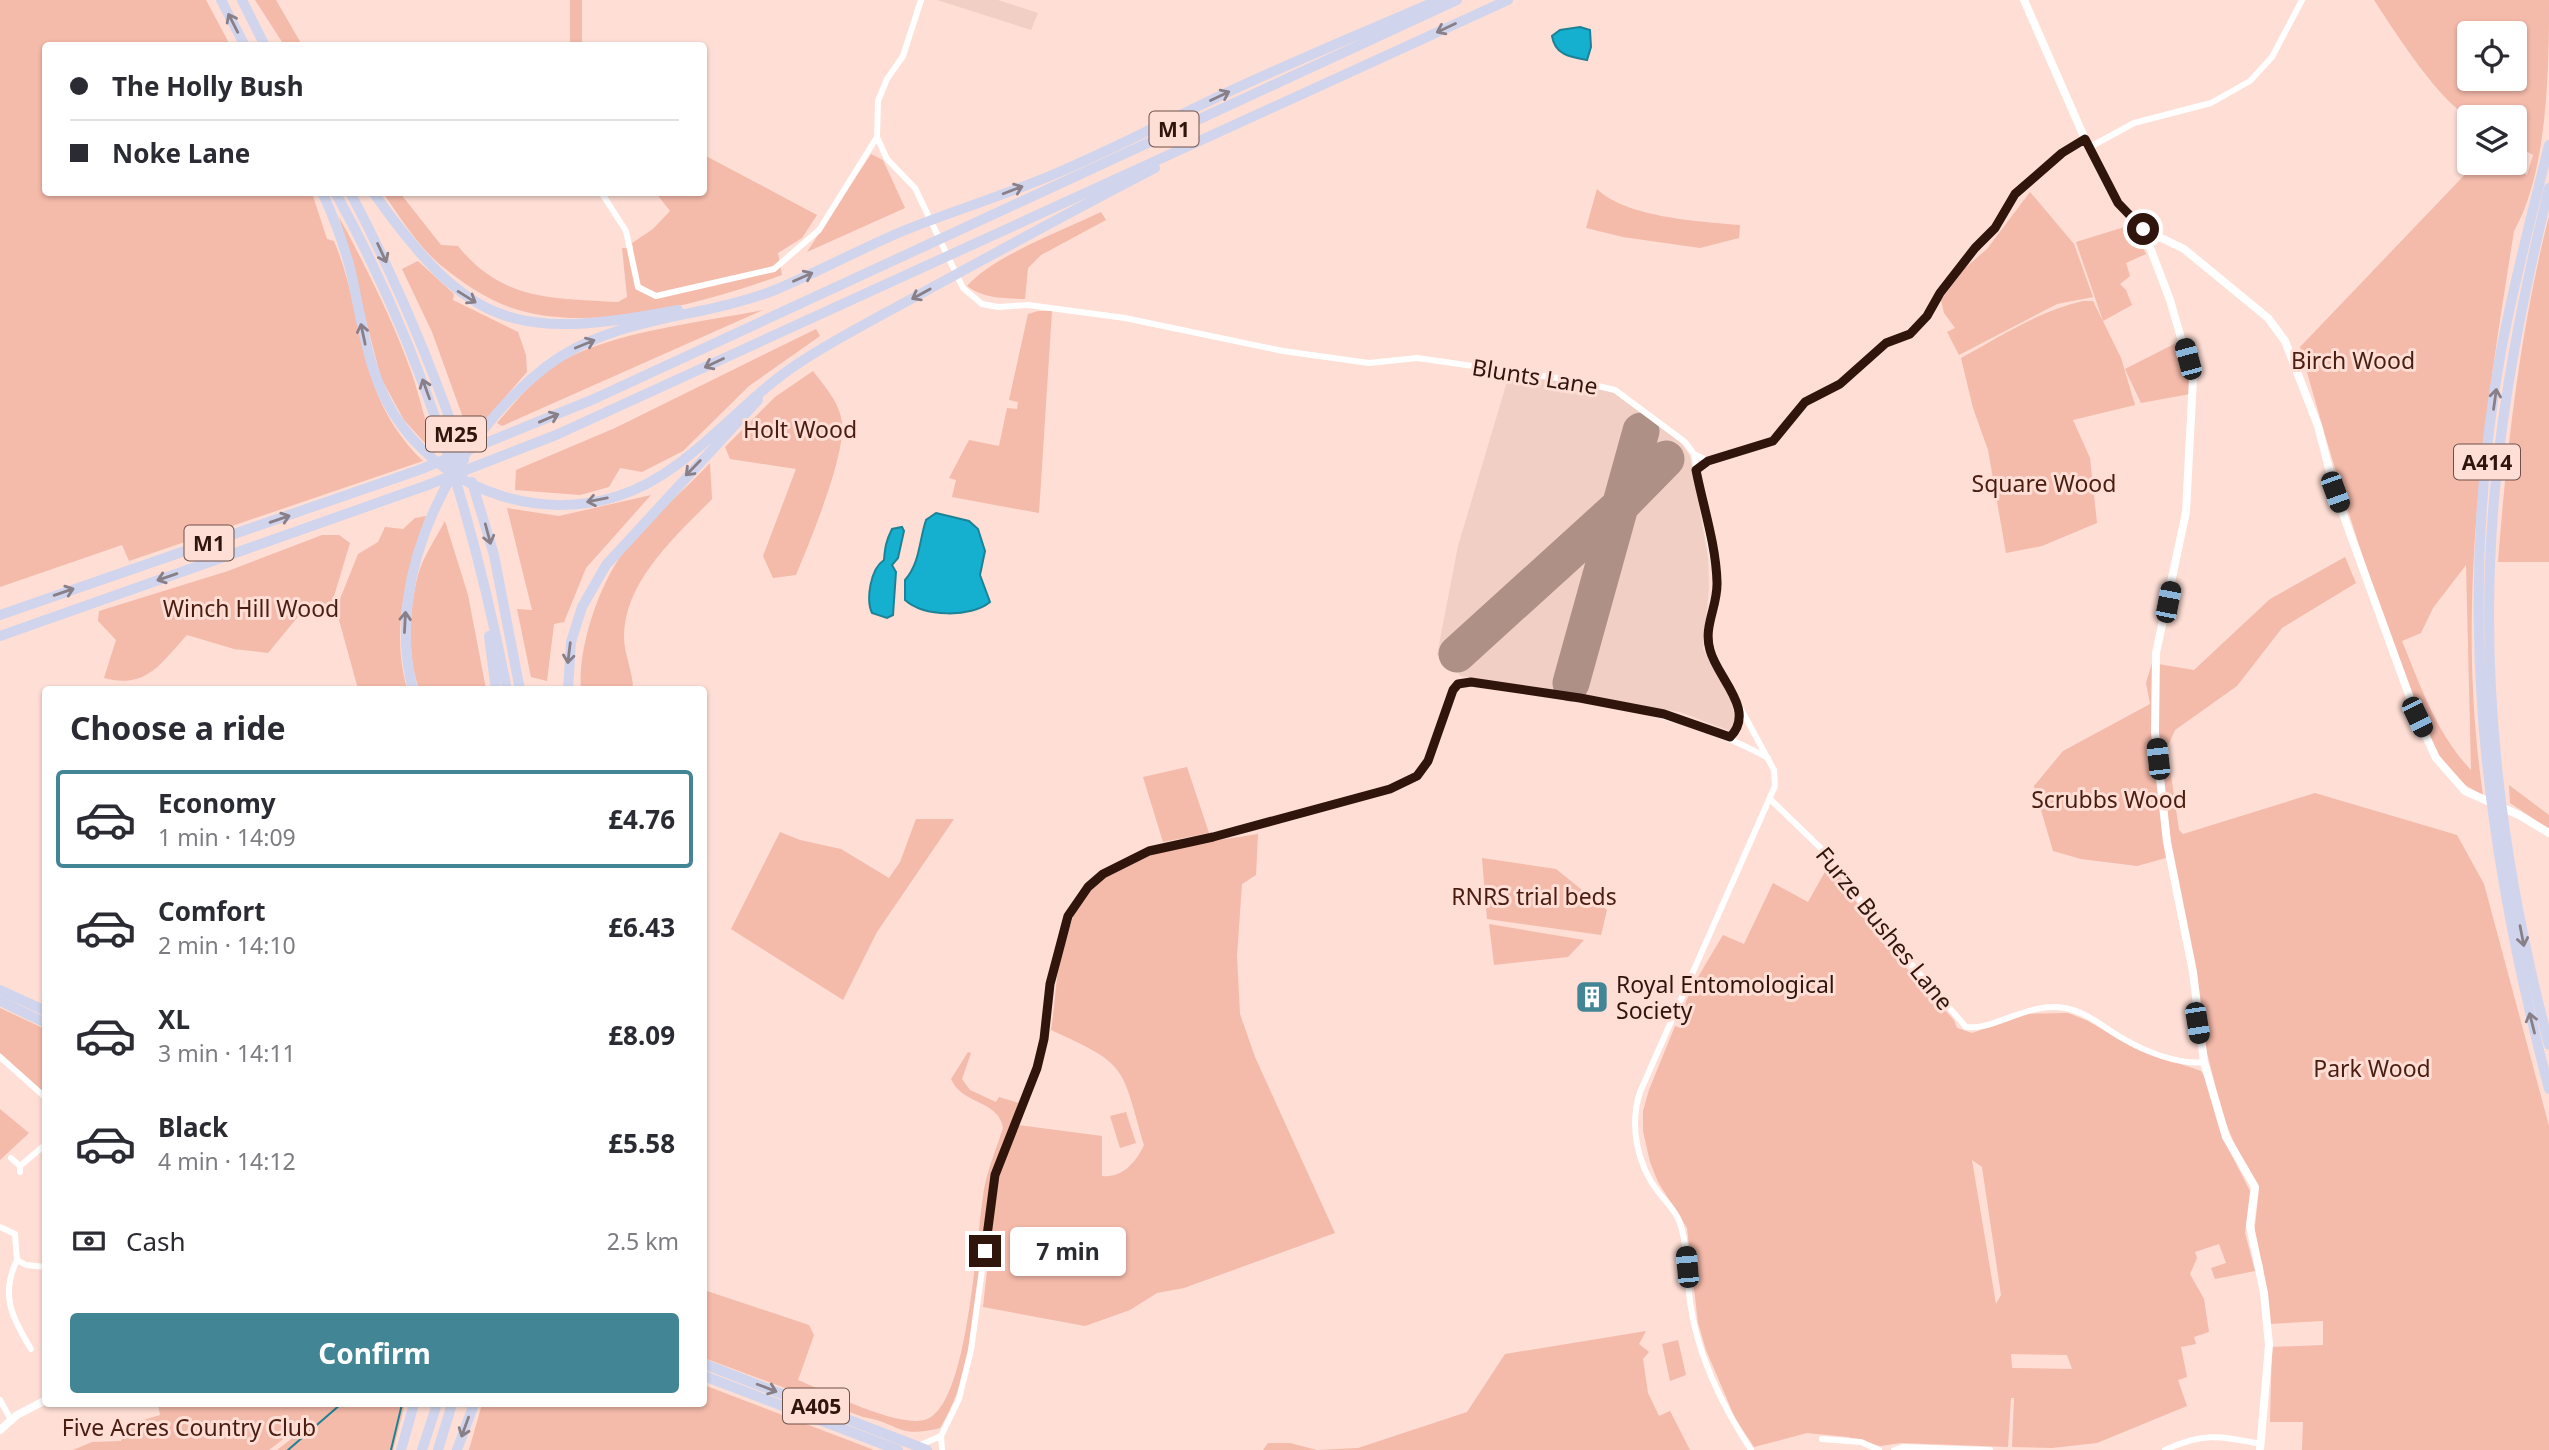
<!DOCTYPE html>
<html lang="en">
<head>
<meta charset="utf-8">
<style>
  body { margin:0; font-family:"Noto Sans",sans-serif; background:#f7f7f7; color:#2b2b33; height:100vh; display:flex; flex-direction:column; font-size:26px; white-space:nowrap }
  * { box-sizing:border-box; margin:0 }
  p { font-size:23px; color:#7c7c81 }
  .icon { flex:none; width:38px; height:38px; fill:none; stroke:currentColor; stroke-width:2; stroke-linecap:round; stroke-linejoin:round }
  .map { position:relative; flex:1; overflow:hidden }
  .details { position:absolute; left:42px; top:686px; width:665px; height:721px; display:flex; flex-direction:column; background:#fff; border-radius:7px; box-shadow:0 2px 5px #0004 }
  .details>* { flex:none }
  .banner { position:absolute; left:42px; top:42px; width:665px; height:154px; border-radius:7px; box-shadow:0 2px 5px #0004; display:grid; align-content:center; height:154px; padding:0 28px; background:#fff }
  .controls { position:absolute; left:2457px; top:21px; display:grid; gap:14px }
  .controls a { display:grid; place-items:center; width:70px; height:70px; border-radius:7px; background:#fff; box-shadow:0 2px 5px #0004; font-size:35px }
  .end { position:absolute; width:32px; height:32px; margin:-16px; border:9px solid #30150d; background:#fff; box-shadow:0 0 0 4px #fff }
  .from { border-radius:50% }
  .bubble { position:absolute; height:49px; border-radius:7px; background:#fff; box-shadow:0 2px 5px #0004; font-size:23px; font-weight:700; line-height:49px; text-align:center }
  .car { position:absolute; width:21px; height:42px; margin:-21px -10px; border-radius:9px; box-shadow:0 0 5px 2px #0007; background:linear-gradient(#222 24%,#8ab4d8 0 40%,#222 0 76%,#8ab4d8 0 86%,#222 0) }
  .banner b { display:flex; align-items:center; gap:24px; height:66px; font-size:26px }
  .banner b+b { border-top:2px solid #e1e1e2 }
  .banner i { width:18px; height:18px; background:#2b2b33 }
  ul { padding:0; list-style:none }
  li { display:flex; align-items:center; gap:21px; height:98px; margin:0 14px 10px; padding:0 14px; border:4px solid transparent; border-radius:7px }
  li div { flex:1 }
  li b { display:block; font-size:26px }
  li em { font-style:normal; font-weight:700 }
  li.selected { border-color:#428595 }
  li>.icon { width:63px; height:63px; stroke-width:1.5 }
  h2 { padding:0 28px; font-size:32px; line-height:84px }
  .pay { display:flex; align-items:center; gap:18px; height:77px; padding:0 28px; font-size:26px }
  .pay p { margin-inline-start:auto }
  .cta { display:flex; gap:14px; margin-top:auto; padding:14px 28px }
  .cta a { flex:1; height:80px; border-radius:7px; background:#428595; color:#fff; font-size:28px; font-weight:700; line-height:80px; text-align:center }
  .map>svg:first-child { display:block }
  .built { fill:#f1cfc5 }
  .green { fill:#f4baaa; fill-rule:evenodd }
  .water { fill:#15b0cf; stroke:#1d8295; stroke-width:2 }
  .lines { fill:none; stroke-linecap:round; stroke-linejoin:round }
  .stream { stroke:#1d8295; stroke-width:2 }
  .runway { stroke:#ae9087; stroke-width:37 }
  .street { stroke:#fff; stroke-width:6 }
  .secondary { stroke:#fff; stroke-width:8 }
  .highway { stroke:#d0d5ed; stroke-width:10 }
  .oneway { stroke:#887f88 }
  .route { stroke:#30150d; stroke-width:9 }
  .labels { text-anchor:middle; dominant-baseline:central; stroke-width:6; stroke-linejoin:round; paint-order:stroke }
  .shield { fill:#feded5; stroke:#6e5149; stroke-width:2 }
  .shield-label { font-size:21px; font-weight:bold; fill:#30150d }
  .park-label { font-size:23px; fill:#4b1d11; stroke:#feded5 }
  .street-label { font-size:23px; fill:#30150d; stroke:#feded5 }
  .poi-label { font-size:23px; fill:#30150d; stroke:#feded5; text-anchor:start }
</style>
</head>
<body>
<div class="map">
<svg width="2549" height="1450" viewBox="0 0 2549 1450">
  <rect width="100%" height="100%" fill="#feded5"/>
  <!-- built -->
  <path class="built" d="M937 0H998L1038 13 1031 30Z
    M1509 375 1571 383 1613 392 1680 442 1690 456 1708 557 1709 588 1703 649 1731 700 1735 718 1730 731 1680 712 1461 676 1437 655 1458 546Z"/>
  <!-- green -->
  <path class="green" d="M0 0H206L230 45 46 46V192L312 193 327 239 334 241C367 320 354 393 423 461L129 561 122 545 0 587Z
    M255 0H276L302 45H284Z
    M570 0H582V45H570Z
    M2374 0H2549C2549 69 2548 171 2514 231 2484 419 2455 605 2483 795 2470 788 2459 782 2449 770 2421 738 2409 688 2394 649 2359 549 2328 449 2300 347L2476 163H2503L2527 175 2533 155 2515 145V117C2502 117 2483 121 2471 117 2443 108 2391 26 2374 0ZM2469 33H2515V79H2469ZM2466 565 2471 769V770C2436 733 2421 687 2402 641L2421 633 2433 608Z
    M871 154 883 160 905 208 807 252Z
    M704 155 817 215 802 238 778 253 782 275C707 302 602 332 522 311 494 304 465 285 443 267 419 248 400 217 383 193H400L441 245 458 246C502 301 553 298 618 302L627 297 622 248H633L632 243 653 229 670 211 656 193 704 192Z
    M1597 189C1625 217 1701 222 1740 225L1739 238 1700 248 1623 237 1586 228Z
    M2030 192 2074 244 2093 297 2057 304 1959 355 1947 332 1955 328 1944 313 1941 300 1965 268 1987 249Z
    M1101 212 1106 220 1041 255 1028 268 1025 299C1005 298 984 299 967 286 993 256 1064 230 1101 212Z
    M2549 216V562H2498C2507 445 2520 330 2549 216Z
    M339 217C366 267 393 320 412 374 421 400 425 427 438 451L434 453 404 420 381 378Z
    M2131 225 2146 254 2126 263 2130 276 2120 284 2126 290 2132 305 2103 321 2076 242Z
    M418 261 454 294 453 300 518 332 526 355 527 372 470 437 432 332 402 269Z
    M2083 301H2093L2121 358 2135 405 2073 420 2090 458 2097 523 2042 546 2006 553 1988 450 1973 408 1961 358C2001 336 2039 311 2083 301Z
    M763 310 502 426 497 423C517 400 537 375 564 360 616 331 704 322 763 310Z
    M1038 311H1052L1039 513 952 497 956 480 949 478 969 440 999 446 1007 408 1017 409 1018 402 1009 400 1028 314Z
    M816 329 820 336 749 386 683 451 642 472 620 468 609 487 580 495 515 490 516 470 615 428Z
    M2180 341 2191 384 2190 394 2141 403 2125 369Z
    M813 371C825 387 840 403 842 423 845 458 810 541 796 575L773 578 763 556 796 469 730 459 725 447 775 397Z
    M710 463 712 499C676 536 624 581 624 637 624 655 633 671 633 689L581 690C577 647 601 577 630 544 654 515 685 490 710 463Z
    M651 495 586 568 564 622 554 624 547 681 531 677 517 609 532 610 507 508 559 516Z
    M426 516C407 571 390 630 407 689H358L336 609 358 554 378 542 385 527 403 529 415 518Z
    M445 521 468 595 486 689H419C407 655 409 610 418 575 423 557 436 538 445 521Z
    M322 535H339L350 543 331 606 311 601 268 653 234 649 187 635C160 664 147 689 104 678L116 640 98 621 99 611 228 571Z
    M2345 557 2356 583 2282 628 2237 686 2175 730 2167 748 2179 830 2183 834 2315 793 2457 835 2484 884 2549 1126V1450H2302L2303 1422H2270L2272 1347 2323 1345V1321L2269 1324 2263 1266 2254 1236 2259 1189 2243 1164 2223 1116 2199 1021 2173 856 2137 866 2081 859 2053 851 2034 786 2063 751 2150 704 2146 683 2152 663 2194 670 2270 599Z
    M1187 767 1209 833 1163 842 1143 777Z
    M2509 785 2549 815V829L2510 803Z
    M916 819H954L877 932 843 1000 731 929 780 832 800 840 841 849 889 878 900 862Z
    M1258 834 1256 875 1242 884 1237 956 1240 1014 1255 1057 1335 1233 1184 1288 1157 1293 1130 1310 1085 1326 983 1307 997 1180 1018 1125 1102 1136V1176C1123 1178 1136 1162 1144 1145 1121 1065 1128 1065 1051 1030 1056 999 1056 963 1066 934 1092 851 1185 846 1258 834Z
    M1482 858 1556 869 1607 910 1601 935 1487 919Z
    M1831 861 1877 936 1954 1020 1957 1028 1972 1033 2026 1014 2068 1013 2088 1021 2134 1048 2201 1071 2207 1080 2223 1138 2250 1191 2245 1233 2255 1271 2215 1279 2211 1268 2226 1263 2219 1244 2195 1252 2197 1258 2190 1274 2204 1299 2209 1332 2194 1337 2196 1344 2181 1347 2187 1377 2178 1380 2187 1406 2097 1443 2052 1448 2012 1447 2014 1398H2011L2008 1447 1901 1443 1880 1446 1848 1437 1807 1433 1754 1447 1735 1418 1706 1350 1698 1323 1687 1228 1658 1182 1650 1162 1643 1131V1111L1649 1090 1675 1026 1681 1028 1684 1023 1679 1019 1692 987 1723 935 1744 944 1773 883 1808 902ZM1972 1160 1982 1167 2001 1295 1996 1304ZM2011 1354 2067 1355 2072 1369 2012 1368Z
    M1489 924 1584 940 1568 957 1494 965Z
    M0 1008 45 1029V1094L0 1053Z
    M968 1052 971 1053 962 1079 970 1090 996 1102 999 1097 1019 1103C1009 1130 996 1157 991 1184 975 1261 983 1359 940 1428 895 1439 901 1423 863 1417L704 1358V1290L809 1325 814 1335 798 1380C827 1392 895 1427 924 1420 970 1410 976 1227 985 1184 989 1166 997 1147 1003 1128 999 1100 962 1105 951 1079Z
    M0 1109 29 1133 0 1160Z
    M1126 1112 1136 1143 1120 1148 1110 1116Z
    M1646 1331 1639 1344 1649 1352 1643 1359 1648 1393 1659 1416 1670 1411 1690 1450H1263L1268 1443H1290L1317 1450 1358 1448 1467 1412 1505 1354Z
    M1678 1340 1686 1375 1670 1381 1662 1344Z
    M704 1385 874 1450H469L482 1404H704Z
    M158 1404H405L393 1450H277L304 1429V1423L269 1450H73L92 1442 121 1441 127 1425 160 1415Z"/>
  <!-- water -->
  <path class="water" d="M1580 27 1590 30 1591 47 1587 60C1570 57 1555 55 1552 36L1560 30Z
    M936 513 969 521 978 529 985 551 980 575 990 602C971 618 924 617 905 600V580C920 563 919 541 926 520Z
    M902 527 904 531 898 558 892 565 896 572 893 615 887 618 872 613C866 600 870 569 884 560 885 547 886 541 892 529Z"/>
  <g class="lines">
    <!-- stream -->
    <path class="stream" d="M288 1450 341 1404
      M391 1450 402 1404"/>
    <!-- runway -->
    <path class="runway" d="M1457 654 1620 506 1666 459
      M1571 683 1641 431"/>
    <!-- street -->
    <path class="street" d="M921 0 903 56 887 79 878 101 877 137 887 159 915 188 963 288 982 304 998 307 1028 305 1125 318 1283 351 1369 363 1417 358 1572 380 1615 390 1685 442 1694 454 1708 461 1773 441 1805 402 1840 384 1886 343 1910 334 1927 316 1940 293 1975 249 1995 228 2015 194 2062 153 2085 139
      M2090 147 2134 123 2211 103 2250 81 2272 57 2302 0
      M601 192 626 231 638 287 656 296 774 269 819 230 877 137
      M1694 454 1717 582 1707 630 1710 652 1774 770 1775 786 1640 1092C1629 1126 1637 1165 1659 1193 1667 1203 1676 1211 1680 1223 1689 1251 1686 1280 1691 1308 1699 1359 1723 1407 1751 1450
      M1729 737 1738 726 1740 711
      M1771 800 1832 859 1877 925 1966 1027C1993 1031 2029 1001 2065 1008 2087 1012 2103 1027 2122 1038 2144 1051 2178 1065 2204 1062
      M0 1057 46 1098
      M11 1158 20 1166
      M20 1172V1166L46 1144
      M0 1227 15 1234 17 1260
      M17 1260C0 1295 12 1318 31 1349
      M17 1260 26 1265 46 1267
      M0 1400 11 1420
      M941 1436 942 1450
      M1822 1439 1861 1442 1879 1450
      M918 1446 941 1436 959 1399 971 1350 995 1175 1037 1068 1044 1039 1050 984 1072 909 1096 879 1149 851 1213 837 1390 789 1417 776 1428 761 1453 690 1458 684 1471 682C1573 697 1676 707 1768 758
      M1894 1450 1903 1447 1990 1450
      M2165 1450C2204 1432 2220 1436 2261 1444"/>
    <!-- secondary -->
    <path class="secondary" d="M2024 0 2085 139 2118 203 2143 229 2170 300 2193 379 2186 512 2156 653 2155 732 2167 842 2193 972 2204 1062 2226 1137 2255 1187 2250 1226 2264 1293 2269 1345 2260 1450
      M2143 229 2184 249 2268 318 2285 341 2318 426 2335 492 2398 665 2417 717 2436 758 2465 791 2519 815 2549 833
      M0 1430 17 1415 46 1400"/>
    <!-- highway -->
    <path class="highway" d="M221 0 245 46
      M242 0 265 46
      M2549 145C2532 214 2514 282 2501 351 2455 606 2484 842 2549 1089
      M2549 188C2524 291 2503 394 2494 500 2478 685 2502 866 2549 1045
      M322 192C334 218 344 244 351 272 363 325 368 381 402 426 451 492 540 521 618 496 690 473 737 403 799 363 838 337 881 316 922 293 999 251 1077 208 1155 168
      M335 192C422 348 473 515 507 690
      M350 192C396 279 433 367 464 460
      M373 192C470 329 515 341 678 310
      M472 482 494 555 520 690
      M0 615 419 470 594 399 1457 0
      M0 636 425 486 556 435 1508 0
      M489 636 496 690
      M413 690C382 573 455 437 547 366 612 316 701 319 775 290 818 272 860 249 903 231 957 209 1013 193 1066 169 1119 146 1171 119 1224 94 1294 61 1367 31 1439 0
      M568 690 571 642 582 607 606 565 758 400
      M0 990 46 1011
      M0 1001 46 1023
      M704 1364 927 1450
      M704 1376 898 1450
      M401 1450 414 1404
      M422 1450 437 1404
      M438 1450 452 1404
      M457 1450 474 1404"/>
  </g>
  <!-- one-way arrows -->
  <defs><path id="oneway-shaft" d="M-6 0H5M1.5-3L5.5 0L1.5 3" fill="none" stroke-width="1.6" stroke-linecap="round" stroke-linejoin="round" transform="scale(1.75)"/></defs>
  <g class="oneway">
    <use href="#oneway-shaft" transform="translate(233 23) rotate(-117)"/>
    <use href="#oneway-shaft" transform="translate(1446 28) rotate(155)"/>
    <use href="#oneway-shaft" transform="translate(1220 96) rotate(-25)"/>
    <use href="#oneway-shaft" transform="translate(1013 190) rotate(-21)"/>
    <use href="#oneway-shaft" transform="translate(382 253) rotate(65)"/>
    <use href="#oneway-shaft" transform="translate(803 277) rotate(-24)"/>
    <use href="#oneway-shaft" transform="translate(921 294) rotate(151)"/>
    <use href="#oneway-shaft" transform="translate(467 297) rotate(32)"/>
    <use href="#oneway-shaft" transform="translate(363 334) rotate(-102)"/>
    <use href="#oneway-shaft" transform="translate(585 344) rotate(-22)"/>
    <use href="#oneway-shaft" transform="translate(714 363) rotate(155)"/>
    <use href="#oneway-shaft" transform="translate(426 389) rotate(-110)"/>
    <use href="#oneway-shaft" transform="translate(2495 399) rotate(-82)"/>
    <use href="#oneway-shaft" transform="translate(549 418) rotate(-23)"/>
    <use href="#oneway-shaft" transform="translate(693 468) rotate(134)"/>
    <use href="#oneway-shaft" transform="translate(597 500) rotate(169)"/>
    <use href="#oneway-shaft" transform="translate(280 519) rotate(-19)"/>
    <use href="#oneway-shaft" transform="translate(488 534) rotate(75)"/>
    <use href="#oneway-shaft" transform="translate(167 577) rotate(161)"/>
    <use href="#oneway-shaft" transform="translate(64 592) rotate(-19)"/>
    <use href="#oneway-shaft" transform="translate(405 622) rotate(-87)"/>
    <use href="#oneway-shaft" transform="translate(569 653) rotate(97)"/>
    <use href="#oneway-shaft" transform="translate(2522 936) rotate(79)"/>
    <use href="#oneway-shaft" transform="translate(2532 1023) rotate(-104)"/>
    <use href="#oneway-shaft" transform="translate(767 1388) rotate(21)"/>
    <use href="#oneway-shaft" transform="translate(465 1427) rotate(110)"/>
  </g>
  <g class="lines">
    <!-- route -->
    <path class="route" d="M985 1251 995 1175 1037 1068 1044 1039 1050 984 1068 916 1088 887 1103 874 1149 851 1213 837 1390 789 1417 776 1428 761 1453 690 1458 684 1471 682 1580 698 1664 714 1730 737C1757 710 1717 678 1710 650 1703 626 1718 606 1717 582 1716 545 1703 506 1696 470L1708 461 1773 441 1805 402 1840 384 1886 343 1910 334 1927 316 1940 293 1975 248 1995 228 2015 194 2062 153 2085 139 2118 203 2143 229"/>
  </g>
  <!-- icons -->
  <defs>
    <symbol id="building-square" viewBox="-11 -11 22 22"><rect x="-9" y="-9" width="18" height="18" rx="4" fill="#428595" stroke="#feded5"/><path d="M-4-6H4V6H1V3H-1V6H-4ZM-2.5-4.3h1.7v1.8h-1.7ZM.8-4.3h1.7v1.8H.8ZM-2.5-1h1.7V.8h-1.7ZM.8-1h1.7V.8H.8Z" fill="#fff"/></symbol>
  </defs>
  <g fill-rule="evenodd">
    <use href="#building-square" x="1573" y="978" width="38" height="38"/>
  </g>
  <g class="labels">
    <!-- shield labels -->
    <g class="shield">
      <rect x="1149.5" y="111.5" width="49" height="35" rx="5"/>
      <rect x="426" y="416.5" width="60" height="35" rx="5"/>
      <rect x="2454" y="444.5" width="66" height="35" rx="5"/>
      <rect x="184.5" y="525.5" width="49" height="35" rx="5"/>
      <rect x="783" y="1388.5" width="66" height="35" rx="5"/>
    </g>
    <g class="shield-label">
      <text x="1174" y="129">M1</text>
      <text x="456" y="434">M25</text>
      <text x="2487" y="462">A414</text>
      <text x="209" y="543">M1</text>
      <text x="816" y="1406">A405</text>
    </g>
    <!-- park labels -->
    <g class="park-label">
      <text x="2353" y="360">Birch Wood</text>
      <text x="800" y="429">Holt Wood</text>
      <text x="2044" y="483">Square Wood</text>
      <text x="251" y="608">Winch Hill Wood</text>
      <text x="2109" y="799">Scrubbs Wood</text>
      <text x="1534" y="896">RNRS trial beds</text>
      <text x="2372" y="1068">Park Wood</text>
      <text x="189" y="1427">Five Acres Country Club</text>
    </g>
    <!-- street labels -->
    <g class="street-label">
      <text transform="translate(1535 376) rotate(9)">Blunts Lane</text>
      <text transform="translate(1885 928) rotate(51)">Furze Bushes Lane</text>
    </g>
    <!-- poi labels -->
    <g class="poi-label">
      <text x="1616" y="984">Royal Entomological<tspan x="1616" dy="26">Society</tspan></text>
    </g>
  </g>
</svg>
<div class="controls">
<a><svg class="icon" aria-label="locate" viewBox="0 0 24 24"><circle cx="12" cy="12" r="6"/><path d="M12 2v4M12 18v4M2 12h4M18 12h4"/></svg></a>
<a><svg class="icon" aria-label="layers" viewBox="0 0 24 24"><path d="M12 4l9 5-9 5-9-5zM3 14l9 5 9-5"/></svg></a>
</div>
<i class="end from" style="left:2143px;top:229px"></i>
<i class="end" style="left:985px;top:1251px"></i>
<div class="bubble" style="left:1010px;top:1227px;width:116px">7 min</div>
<i class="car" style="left:2188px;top:359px;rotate:345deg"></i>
<i class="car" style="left:2335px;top:492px;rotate:160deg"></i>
<i class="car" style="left:2168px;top:602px;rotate:11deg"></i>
<i class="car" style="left:2417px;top:717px;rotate:154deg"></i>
<i class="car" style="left:2158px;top:759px;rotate:354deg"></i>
<i class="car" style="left:2197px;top:1023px;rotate:171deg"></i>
<i class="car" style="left:1687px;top:1267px;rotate:355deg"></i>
<div class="banner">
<b><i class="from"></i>The Holly Bush</b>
<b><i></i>Noke Lane</b>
</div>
<section class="details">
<h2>Choose a ride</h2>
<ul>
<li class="selected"><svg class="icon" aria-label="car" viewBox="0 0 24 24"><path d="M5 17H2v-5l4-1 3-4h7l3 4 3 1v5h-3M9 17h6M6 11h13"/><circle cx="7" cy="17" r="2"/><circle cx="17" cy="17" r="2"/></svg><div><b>Economy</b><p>1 min · 14:09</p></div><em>£4.76</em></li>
<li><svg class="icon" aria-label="car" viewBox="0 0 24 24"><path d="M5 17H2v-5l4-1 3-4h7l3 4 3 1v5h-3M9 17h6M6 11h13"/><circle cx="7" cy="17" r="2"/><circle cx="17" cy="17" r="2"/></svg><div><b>Comfort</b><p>2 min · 14:10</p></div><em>£6.43</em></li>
<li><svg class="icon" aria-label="car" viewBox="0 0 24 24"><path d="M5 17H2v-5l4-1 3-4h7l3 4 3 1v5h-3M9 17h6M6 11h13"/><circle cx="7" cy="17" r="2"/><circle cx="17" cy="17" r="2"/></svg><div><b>XL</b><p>3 min · 14:11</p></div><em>£8.09</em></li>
<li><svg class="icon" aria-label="car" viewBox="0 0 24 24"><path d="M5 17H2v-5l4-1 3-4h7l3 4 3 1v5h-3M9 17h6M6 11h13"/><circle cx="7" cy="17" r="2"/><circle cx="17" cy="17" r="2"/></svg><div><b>Black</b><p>4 min · 14:12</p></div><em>£5.58</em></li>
</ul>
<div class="pay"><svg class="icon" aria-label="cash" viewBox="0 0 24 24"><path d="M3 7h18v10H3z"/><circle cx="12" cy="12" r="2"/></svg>Cash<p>2.5 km</p></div>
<div class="cta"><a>Confirm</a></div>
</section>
</div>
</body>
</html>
